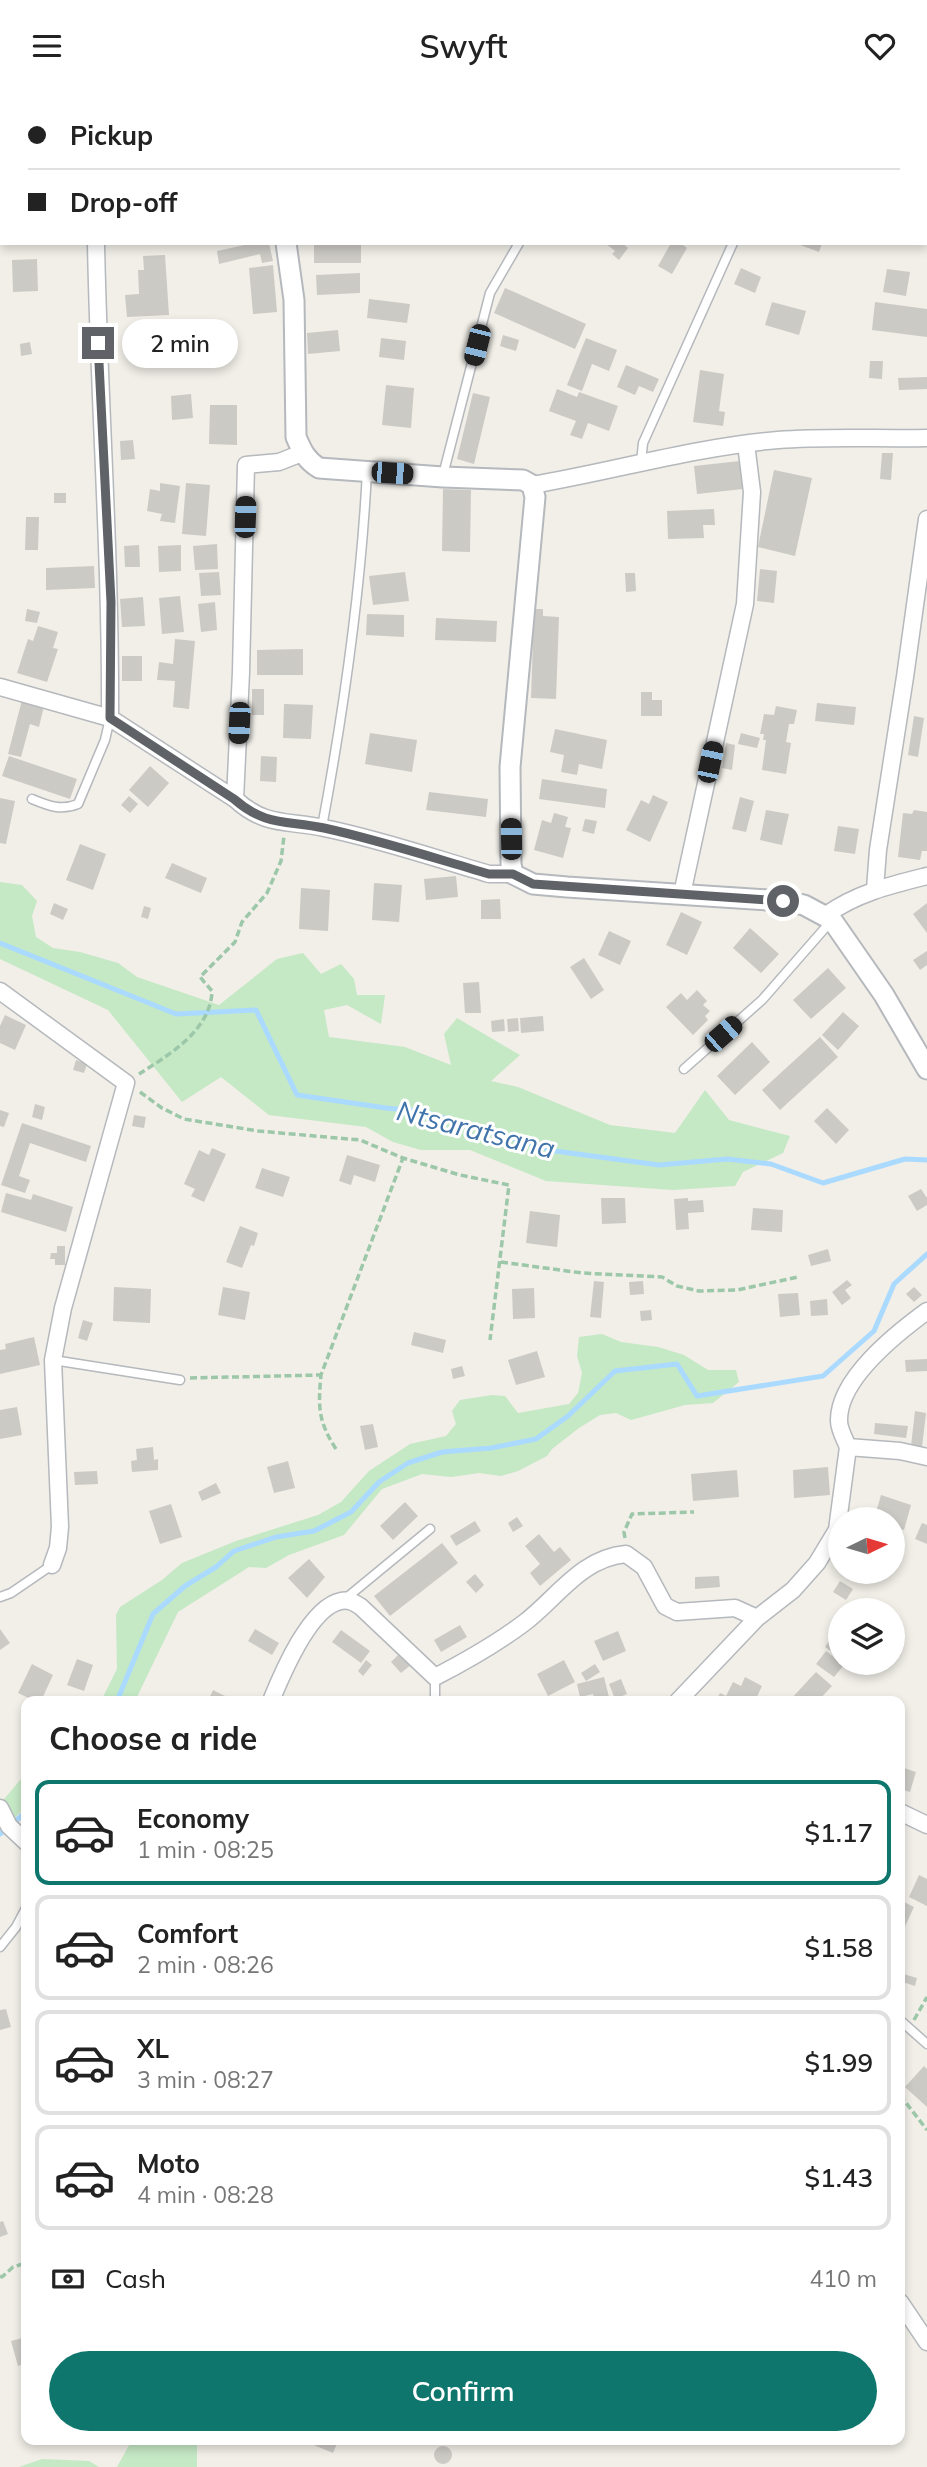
<!DOCTYPE html>
<html lang="en">
<head>
<meta charset="utf-8">
<style>
  body { margin:0; font-family:Mulish,sans-serif; background:#f2f2f2; color:#222; height:100vh; display:flex; flex-direction:column; font-size:26px; white-space:nowrap }
  * { box-sizing:border-box; margin:0 }
  p { font-size:23px; color:#767676 }
  .icon { flex:none; width:38px; height:38px; fill:none; stroke:currentColor; stroke-width:2; stroke-linecap:round; stroke-linejoin:round }
  .map { position:relative; flex:1; overflow:hidden }
  .panel { position:absolute; left:21px; top:1605px; width:884px; height:749px; display:flex; flex-direction:column; background:#fff; border-radius:14px; box-shadow:0 4px 10px #0003 }
  .panel>* { flex:none }
  .top-card { position:absolute; left:0px; top:0px; width:928px; height:154px; box-shadow:0 4px 10px #0003; display:grid; align-content:center; height:154px; padding:0 28px; background:#fff }
  .needle { width:46px; rotate:85deg }
  .fabs { position:absolute; left:828px; top:1416px; display:grid; gap:14px }
  .fabs a { display:grid; place-items:center; width:77px; height:77px; border-radius:50%; background:#fff; box-shadow:0 4px 10px #0003; font-size:35px }
  .end { position:absolute; width:32px; height:32px; margin:-16px; border:9px solid #5f6368; background:#fff; box-shadow:0 0 0 4px #fff }
  .from { border-radius:50% }
  .bubble { position:absolute; height:49px; border-radius:24px; background:#fff; box-shadow:0 4px 10px #0003; font-size:23px; font-weight:600; line-height:49px; text-align:center }
  .car { position:absolute; width:21px; height:42px; margin:-21px -10px; border-radius:9px; box-shadow:0 0 5px 2px #0007; background:linear-gradient(#222 24%,#8ab4d8 0 40%,#222 0 76%,#8ab4d8 0 86%,#222 0) }
  .top-card b { display:flex; align-items:center; gap:24px; height:66px; font-size:26px }
  .top-card b+b { border-top:2px solid #e0e0e0 }
  .top-card i { width:18px; height:18px; background:#222 }
  ul { padding:0; list-style:none }
  li { display:flex; align-items:center; gap:21px; height:105px; margin:0 14px 10px; padding:0 14px; border:4px solid #e0e0e0; border-radius:14px }
  li div { flex:1 }
  li b { display:block; font-size:26px }
  li em { font-style:normal; font-weight:600 }
  li.active { border-color:#0f766e }
  li>.icon { width:63px; height:63px; stroke-width:1.5 }
  h2 { padding:0 28px; font-size:32px; line-height:84px }
  .pay { display:flex; align-items:center; gap:18px; height:77px; padding:0 28px; font-size:26px }
  .pay p { margin-inline-start:auto }
  .primary-button { display:flex; gap:14px; margin-top:auto; padding:14px 28px }
  .primary-button a { flex:1; height:80px; border-radius:42px; background:#0f766e; color:#fff; font-size:28px; font-weight:600; line-height:80px; text-align:center }
  header { display:flex; justify-content:space-between; align-items:center; height:91px; padding:0 28px; background:#fff; font-size:32px; font-weight:600 }
  .map>svg:first-child { display:block }
  .green { fill:#c5e8c5 }
  .lines { fill:none; stroke-linecap:round; stroke-linejoin:round }
  .stream { stroke:#aadaff; stroke-width:5 }
  .building { fill:#cccac5 }
  .service-casing { stroke:#b5b8bc; stroke-width:11 }
  .minor-casing { stroke:#b5b8bc; stroke-width:19 }
  .tertiary-casing { stroke:#b5b8bc; stroke-width:23 }
  .path { stroke:#9cc7a9; stroke-width:3.5; stroke-dasharray:7 3.5; stroke-linecap:butt }
  .service { stroke:#fff; stroke-width:8 }
  .minor { stroke:#fff; stroke-width:16 }
  .tertiary { stroke:#fff; stroke-width:19 }
  .route { stroke:#5f6368; stroke-width:9 }
  .labels { text-anchor:middle; dominant-baseline:central; stroke-width:6; stroke-linejoin:round; paint-order:stroke }
  .water-label { font-size:28px; font-style:italic; fill:#4174aa; stroke:#fff }
</style>
</head>
<body>
<header><svg class="icon" aria-label="menu" viewBox="0 0 24 24"><path d="M4 6h16M4 12h16M4 18h16"/></svg>Swyft<svg class="icon" aria-label="heart" viewBox="0 0 24 24"><path d="M12 20l-8-8c-3-5 5-10 8-4 3-6 11-1 8 4z"/></svg></header>
<div class="map">
<svg width="927" height="2376" viewBox="0 0 927 2376">
  <rect width="100%" height="100%" fill="#f1efe8"/>
  <!-- green -->
  <path class="green" d="M0 791 22 794 37 810 32 825 36 846 53 857 80 861 118 872 137 886 219 914 277 868 303 862 321 883 341 873 354 888 357 904H385L381 933 347 914 324 919 329 946 405 956 451 974 444 943 457 927 520 964 491 990 518 996 610 1034 675 1042 705 999 729 1029 790 1045 783 1062 743 1081 735 1095 673 1099 546 1090 470 1059H421L393 1051 366 1036 269 1024 221 986 182 1011 108 919 0 868Z
    M602 1243 621 1251 658 1256 684 1264 708 1279H736L739 1291 713 1312 685 1314 631 1329 616 1322 600 1324 579 1337 552 1358 547 1365 518 1380 501 1385 479 1382 451 1386 422 1383 382 1398 344 1444 289 1464 266 1477 249 1476 178 1521 135 1610H101L117 1578 116 1524 120 1516 162 1489 182 1472 236 1450 318 1424 341 1411 369 1380 410 1353 446 1345 456 1333 452 1320 460 1309 492 1304 505 1305 518 1322 569 1313 578 1302 582 1282 577 1265 579 1246Z
    M26 1682V1715L0 1743V1713Z
    M132 2349H197V2376H117Z
    M42 2368 89 2370 99 2376H19Z"/>
  <g class="lines">
    <!-- stream -->
    <path class="stream" d="M0 852 176 923 256 919 297 1004 386 1017 421 1020 555 1060 659 1074 727 1068 771 1073 823 1092 905 1068 927 1069
      M117 1610 153 1523 185 1495 216 1476 234 1460 276 1446 314 1440 351 1421 379 1391 408 1372 442 1361 491 1357 536 1348 568 1325 615 1280 677 1273 697 1305 823 1285 874 1240 894 1193 927 1163
      M0 1743 26 1721"/>
  </g>
  <!-- building -->
  <path class="building" d="M254 152H269L273 170 262 172 260 163 219 173 217 160Z
    M605 152H622L628 157 619 169 612 163 615 160Z
    M671 152H680L687 157 672 183 658 175Z
    M795 152H822L819 161Z
    M314 154H361V172H314Z
    M165 164 169 224 127 226 125 204 139 203 138 179H144L143 165Z
    M37 168 38 200 13 201 12 169Z
    M273 174 277 221 253 223 249 177Z
    M741 177 761 186 755 202 734 193Z
    M887 178 910 181 906 205 883 201Z
    M360 182V202L317 204 316 184Z
    M505 197 586 233 575 258 494 222Z
    M369 208 410 213 407 232 367 227Z
    M772 211 806 220 799 244 765 234Z
    M875 211 927 218V246L872 239Z
    M338 239 340 260 308 263 307 242Z
    M223 242 226 264 205 267 202 244Z
    M503 244 519 249 516 260 500 255Z
    M381 247 406 250 404 269 379 266Z
    M586 247 617 259 609 280 592 273 582 300 567 294Z
    M30 251 32 263 21 265 20 253Z
    M870 270H883L882 288 869 287Z
    M626 274 659 288 653 301 639 295 635 304 617 296Z
    M700 279 724 283 719 320 725 321 723 335 693 331Z
    M927 286V298L899 299 898 287Z
    M386 294 414 297 411 337 382 334Z
    M557 298 577 306 579 301 618 315 609 340 588 332 582 348 570 344 576 330 549 320Z
    M473 302 490 306 474 373 457 368Z
    M191 303 193 327 172 329 171 305Z
    M210 314H237V354L209 353Z
    M133 349 135 368 121 369 120 350Z
    M882 362H893L891 389 880 388Z
    M740 370 743 398 697 403 694 375Z
    M774 379 812 387 795 465 758 456Z
    M160 392 180 395 175 432 160 430 162 423 147 420 150 398 160 400Z
    M186 392 210 394 206 445 182 443Z
    M443 398 471 399 470 461 442 460Z
    M54 402H66V412H54Z
    M714 418 715 434H703L704 447 668 448 667 420Z
    M26 426H39L38 459H25Z
    M217 453 218 478 195 479 193 455Z
    M139 454 140 476H125L124 455Z
    M181 454V480L159 481 158 455Z
    M94 475 95 497 46 499V477Z
    M760 478 777 480 774 512 757 510Z
    M219 481 221 504 201 505 199 482Z
    M405 481 409 510 373 514 369 485Z
    M625 482H635L636 500 626 501Z
    M180 505 184 541 162 543 159 507Z
    M143 506 145 535 122 536 120 508Z
    M215 511 217 539 201 541 198 513Z
    M27 518 40 521 37 532 25 530Z
    M534 518H543V525L559 526 556 608 531 607Z
    M367 523 404 524V546L366 544Z
    M436 527 497 530 496 551 435 549Z
    M38 535 58 541 53 557 58 558 47 591 17 582 28 548 33 550Z
    M175 548 195 550 189 618 173 616 175 590 157 589 159 571 173 573Z
    M303 558V584H257V559Z
    M122 565H142V590H122Z
    M252 598H264V624H252Z
    M641 601H652V609H662V625H641Z
    M22 609 44 615 39 636 30 633 21 666 8 663Z
    M817 612 856 616 854 634 815 630Z
    M284 613 313 614 311 648 283 647Z
    M776 615 797 619 794 633H789L786 651 791 652 786 683 762 679 766 649H763L764 643H760L764 623 774 624Z
    M914 625 924 627 918 666 908 664Z
    M555 638 607 649 602 678 579 673 577 684 561 681 564 664 550 661Z
    M370 642 417 649 412 681 365 673Z
    M741 642 760 647 757 657 738 653Z
    M726 652 735 654 732 679 722 677Z
    M9 665 77 688 70 708 2 685Z
    M261 665 277 666 276 691 260 690Z
    M150 675 169 692 148 716 129 699Z
    M542 688 607 698 605 717 539 708Z
    M429 701 488 708 486 726 426 719Z
    M653 704 668 711 650 751 626 739 641 709 649 713Z
    M129 705 138 713 130 722 121 714Z
    M740 706 754 710 746 741 732 738Z
    M0 707 15 710 6 753 0 752Z
    M766 719 789 723 782 754 760 749Z
    M914 719 927 721V760H922L920 769 898 766 903 722 912 723Z
    M554 722 568 726 565 736 571 737 563 767 534 759 542 729 551 732Z
    M585 728 597 730 594 743 582 740Z
    M838 735 859 738 855 763 834 760Z
    M80 753 106 763 93 799 66 789Z
    M172 772 207 787 201 802 165 787Z
    M456 785 458 806 426 809 424 788Z
    M374 792 402 794 399 831 372 829Z
    M301 797 330 799 328 840 299 838Z
    M500 808 501 828H481V809Z
    M54 812 68 818 63 829 50 823Z
    M927 812V842L913 823Z
    M144 815 151 817 148 828 141 826Z
    M681 821 702 831 687 864 666 854Z
    M750 837 779 863 761 882 733 857Z
    M609 840 631 850 620 874 598 864Z
    M927 860V874L920 879 913 869Z
    M584 867 604 899 591 908 570 876Z
    M828 877 846 897 811 928 793 909Z
    M479 891 481 922H465L463 892Z
    M697 899 707 910 703 914 710 920 705 925 708 929 693 944 666 916 681 902 687 909Z
    M843 921 859 935 838 959 822 944Z
    M5 924 26 934 15 959 0 952V935Z
    M543 925 544 940 521 942 520 927Z
    M518 927 519 940 508 941 507 928Z
    M504 928 505 940 492 941 491 930Z
    M820 946 838 966 780 1019 762 999Z
    M752 951 770 971 735 1004 717 985Z
    M76 969 87 973 84 982 73 979Z
    M35 1013 45 1016 42 1029 32 1026Z
    M827 1017 849 1039 836 1053 814 1030Z
    M0 1019 9 1022 4 1036 0 1035Z
    M134 1024 146 1026 144 1037 132 1035Z
    M22 1032 91 1055 86 1071 30 1052 19 1085 30 1089 25 1102 1 1094Z
    M212 1057 226 1063 204 1111 191 1105 195 1098 184 1093 199 1059 209 1064Z
    M347 1064 380 1074 375 1091 354 1084 351 1094 339 1090Z
    M262 1077 290 1086 283 1106 255 1097Z
    M921 1098 927 1107V1114L917 1120 908 1105Z
    M6 1102 31 1109 33 1103 73 1116 66 1141 1 1121Z
    M601 1107H625L626 1132 602 1133Z
    M688 1107V1110L703 1109 704 1121 688 1122 689 1138 676 1139 674 1108Z
    M753 1117 783 1119 782 1141 751 1139Z
    M530 1120 560 1124 557 1156 526 1152Z
    M240 1135 258 1142 254 1155 251 1154 242 1177 226 1171Z
    M57 1155H65V1174H55V1168H50L51 1162H57Z
    M828 1158 831 1170 811 1175 808 1164Z
    M847 1189 852 1194 845 1199 851 1207 842 1214 832 1201Z
    M594 1190 604 1191 601 1227 590 1226Z
    M643 1190 644 1203 630 1204 629 1191Z
    M114 1196 151 1198 150 1232 113 1230Z
    M223 1196 250 1201 245 1229 218 1224Z
    M914 1196 922 1204 914 1211 906 1203Z
    M534 1197 535 1227 513 1228 512 1198Z
    M798 1202 800 1224 780 1226 778 1203Z
    M827 1208 828 1224 811 1225 810 1210Z
    M651 1219 652 1229 641 1230 640 1220Z
    M83 1229 93 1232 87 1250 78 1247Z
    M414 1241 446 1249 443 1262 411 1254Z
    M34 1246 40 1274 0 1283V1259L6 1258 5 1253Z
    M537 1260 545 1286 516 1294 508 1269Z
    M927 1268V1280L906 1281 905 1269Z
    M462 1275 465 1285 453 1288 451 1278Z
    M17 1316 22 1344 0 1348V1319Z
    M915 1320 926 1322 922 1356 911 1355Z
    M875 1332 908 1335 906 1347 874 1343Z
    M373 1333 378 1356 365 1359 360 1335Z
    M153 1356 154 1369 158 1368V1379L132 1381 131 1370 137 1369 136 1358Z
    M288 1370 295 1397 274 1402 267 1376Z
    M828 1376 830 1404 794 1407 793 1379Z
    M737 1379 739 1406 693 1410 691 1383Z
    M97 1380 98 1393 75 1394 74 1381Z
    M216 1392 221 1402 202 1410 198 1401Z
    M881 1404 911 1414 904 1439 892 1435V1428H874Z
    M405 1411 418 1425 393 1449 380 1435Z
    M171 1413 182 1446 160 1453 149 1420Z
    M517 1426 523 1435 513 1441 508 1432Z
    M475 1430 481 1440 456 1455 450 1445Z
    M922 1432 927 1434V1453L915 1448Z
    M539 1443 554 1461 560 1456 571 1469 540 1495 530 1482 540 1473 525 1455Z
    M442 1452 458 1472 390 1525 374 1505Z
    M309 1468 325 1486 307 1507 288 1487Z
    M475 1483 484 1494 476 1502 466 1491Z
    M719 1485 720 1496 695 1498V1486Z
    M840 1490 853 1498 846 1509 833 1501Z
    M840 1533V1566L825 1556Z
    M460 1534 467 1546 441 1561 434 1549Z
    M0 1538 10 1552 0 1559Z
    M255 1538 279 1552 272 1564 248 1550Z
    M341 1539 370 1560 361 1572 332 1551Z
    M618 1540 626 1560 603 1570 594 1550Z
    M826 1560 844 1574 834 1586 816 1573Z
    M401 1561 412 1573 401 1582 391 1571Z
    M77 1568 93 1574 84 1600 67 1594Z
    M366 1569 372 1574 363 1585 358 1580Z
    M564 1569 575 1591 548 1605 537 1583Z
    M32 1573 53 1584 41 1610H35L18 1602Z
    M595 1573 600 1581 586 1590 581 1582Z
    M816 1581 832 1595 818 1610H789Z
    M604 1586 610 1610H595L593 1603 580 1606 577 1593Z
    M745 1586 762 1595 755 1610H716L720 1602 726 1605 733 1591 741 1595Z
    M621 1588 627 1603 615 1608 609 1593Z
    M213 1599 227 1606 225 1610H208Z
    M901 1676 916 1681 910 1701 900 1698Z
    M919 1784 927 1788V1815L909 1806Z
    M900 1809 914 1816 900 1846Z
    M900 1882 917 1887 915 1895 900 1890Z
    M6 1918 11 1936 0 1939V1919Z
    M924 1975 927 1978V2016L905 1996Z
    M3 2130 8 2143 0 2146V2131Z
    M26 2246V2272L18 2275 11 2250Z
    M311 2348H339L333 2362 309 2352Z
    M434 2364a9 9 0 1 1 18 0a9 9 0 1 1-18 0Z"/>
  <g class="lines">
    <defs>
      <path id="service" d="M919 2 927 0
        M641 371 643 352 733 152
        M443 384 490 202 519 152
        M32 708C49 715 61 720 78 713L105 649 110 627
        M322 736C344 618 361 500 367 380
        M684 978 762 909 832 829
        M53 1269 180 1289
        M0 1506 11 1502 52 1474
        M345 1508 430 1438
        M435 1586V1610
        M0 1856 16 1836 26 1817
        M900 1929 927 1953"/>
      <path id="minor" d="M78 0 79 2
        M641 0 642 2
        M784 2V0
        M96 152C99 311 111 469 110 627
        M532 394C614 380 695 356 778 349 827 345 878 348 927 347
        M0 596 110 627 235 708C265 736 288 729 324 737 379 748 434 767 489 783H513
        M235 708 241 581 246 374 279 371 302 362
        M875 798 878 759 905 586 927 428
        M682 803 745 513 752 401 746 353
        M826 824C857 802 891 794 927 785
        M0 900 126 992 63 1217 53 1269 60 1436 58 1457 52 1474
        M927 1220C897 1242 838 1288 839 1330 839 1338 845 1349 848 1356L900 1360 927 1366
        M271 1610C282 1583 310 1516 341 1510 349 1508 355 1512 361 1516L435 1586C466 1570 496 1553 524 1532 557 1507 581 1467 626 1463L644 1476 665 1515 677 1521 735 1517 757 1527
        M678 1610 757 1527 793 1499 817 1472 837 1439 848 1356
        M0 1717 9 1735 26 1751
        M900 1721 927 1734
        M900 2211 927 2251"/>
      <path id="tertiary" d="M259 0V2
        M286 152 294 209 296 346C302 360 306 369 319 377L443 386 523 389 532 394 535 406 510 676 511 773 513 783 533 793 567 796 783 810 804 814 832 829 884 904 927 978"/>
    </defs>
    <!-- service casing -->
    <use href="#service" class="service-casing"/>
    <!-- minor casing -->
    <use href="#minor" class="minor-casing"/>
    <!-- tertiary casing -->
    <use href="#tertiary" class="tertiary-casing"/>
    <!-- path -->
    <path class="path" d="M139 983C169 964 211 939 212 900L200 886 235 851 242 831 267 802 281 770 284 745
      M140 1001 162 1017 184 1028 258 1040 360 1049 403 1067 460 1084 509 1094 490 1249
      M501 1171 582 1182 662 1186 677 1195 699 1200 737 1199 798 1186
      M190 1287 321 1284
      M336 1358C318 1330 318 1316 321 1284L403 1067
      M625 1447 624 1441 632 1423 694 1421
      M914 1929 927 1906
      M900 2004 927 2039
      M0 2185 2 2186 13 2176 26 2172"/>
    <!-- service -->
    <use href="#service" class="service"/>
    <!-- minor -->
    <use href="#minor" class="minor"/>
    <!-- tertiary -->
    <use href="#tertiary" class="tertiary"/>
  </g>
  <g class="lines">
    <!-- route -->
    <path class="route" d="M98 252 111 511 110 627 234 708C266 736 287 729 324 737 379 749 434 767 489 783H513L533 793 783 810"/>
  </g>
  <g class="labels">
    <!-- water labels -->
    <g class="water-label">
      <text transform="translate(476 1038) rotate(14)">Ntsaratsana</text>
    </g>
  </g>
</svg>
<div class="fabs">
<a><svg class="needle" viewBox="-14 -14 28 28"><path d="M0-13l5 13h-10z" fill="#e53935"/><path d="M0 13l5-13h-10z" fill="#767676"/></svg></a>
<a><svg class="icon" aria-label="layers" viewBox="0 0 24 24"><path d="M12 4l9 5-9 5-9-5zM3 14l9 5 9-5"/></svg></a>
</div>
<i class="end from" style="left:783px;top:810px"></i>
<i class="end" style="left:98px;top:252px"></i>
<div class="bubble" style="left:122px;top:228px;width:116px">2 min</div>
<i class="car" style="left:477px;top:254px;rotate:194deg"></i>
<i class="car" style="left:392px;top:382px;rotate:94deg"></i>
<i class="car" style="left:245px;top:426px;rotate:2deg"></i>
<i class="car" style="left:239px;top:632px;rotate:183deg"></i>
<i class="car" style="left:710px;top:671px;rotate:12deg"></i>
<i class="car" style="left:511px;top:748px;rotate:359deg"></i>
<i class="car" style="left:723px;top:943px;rotate:49deg"></i>
<div class="top-card">
<b><i class="from"></i>Pickup</b>
<b><i></i>Drop-off</b>
</div>
<section class="panel">
<h2>Choose a ride</h2>
<ul>
<li class="active"><svg class="icon" aria-label="car" viewBox="0 0 24 24"><path d="M5 17H2v-5l4-1 3-4h7l3 4 3 1v5h-3M9 17h6M6 11h13"/><circle cx="7" cy="17" r="2"/><circle cx="17" cy="17" r="2"/></svg><div><b>Economy</b><p>1 min · 08:25</p></div><em>$1.17</em></li>
<li><svg class="icon" aria-label="car" viewBox="0 0 24 24"><path d="M5 17H2v-5l4-1 3-4h7l3 4 3 1v5h-3M9 17h6M6 11h13"/><circle cx="7" cy="17" r="2"/><circle cx="17" cy="17" r="2"/></svg><div><b>Comfort</b><p>2 min · 08:26</p></div><em>$1.58</em></li>
<li><svg class="icon" aria-label="car" viewBox="0 0 24 24"><path d="M5 17H2v-5l4-1 3-4h7l3 4 3 1v5h-3M9 17h6M6 11h13"/><circle cx="7" cy="17" r="2"/><circle cx="17" cy="17" r="2"/></svg><div><b>XL</b><p>3 min · 08:27</p></div><em>$1.99</em></li>
<li><svg class="icon" aria-label="car" viewBox="0 0 24 24"><path d="M5 17H2v-5l4-1 3-4h7l3 4 3 1v5h-3M9 17h6M6 11h13"/><circle cx="7" cy="17" r="2"/><circle cx="17" cy="17" r="2"/></svg><div><b>Moto</b><p>4 min · 08:28</p></div><em>$1.43</em></li>
</ul>
<div class="pay"><svg class="icon" aria-label="cash" viewBox="0 0 24 24"><path d="M3 7h18v10H3z"/><circle cx="12" cy="12" r="2"/></svg>Cash<p>410 m</p></div>
<div class="primary-button"><a>Confirm</a></div>
</section>
</div>
</body>
</html>
